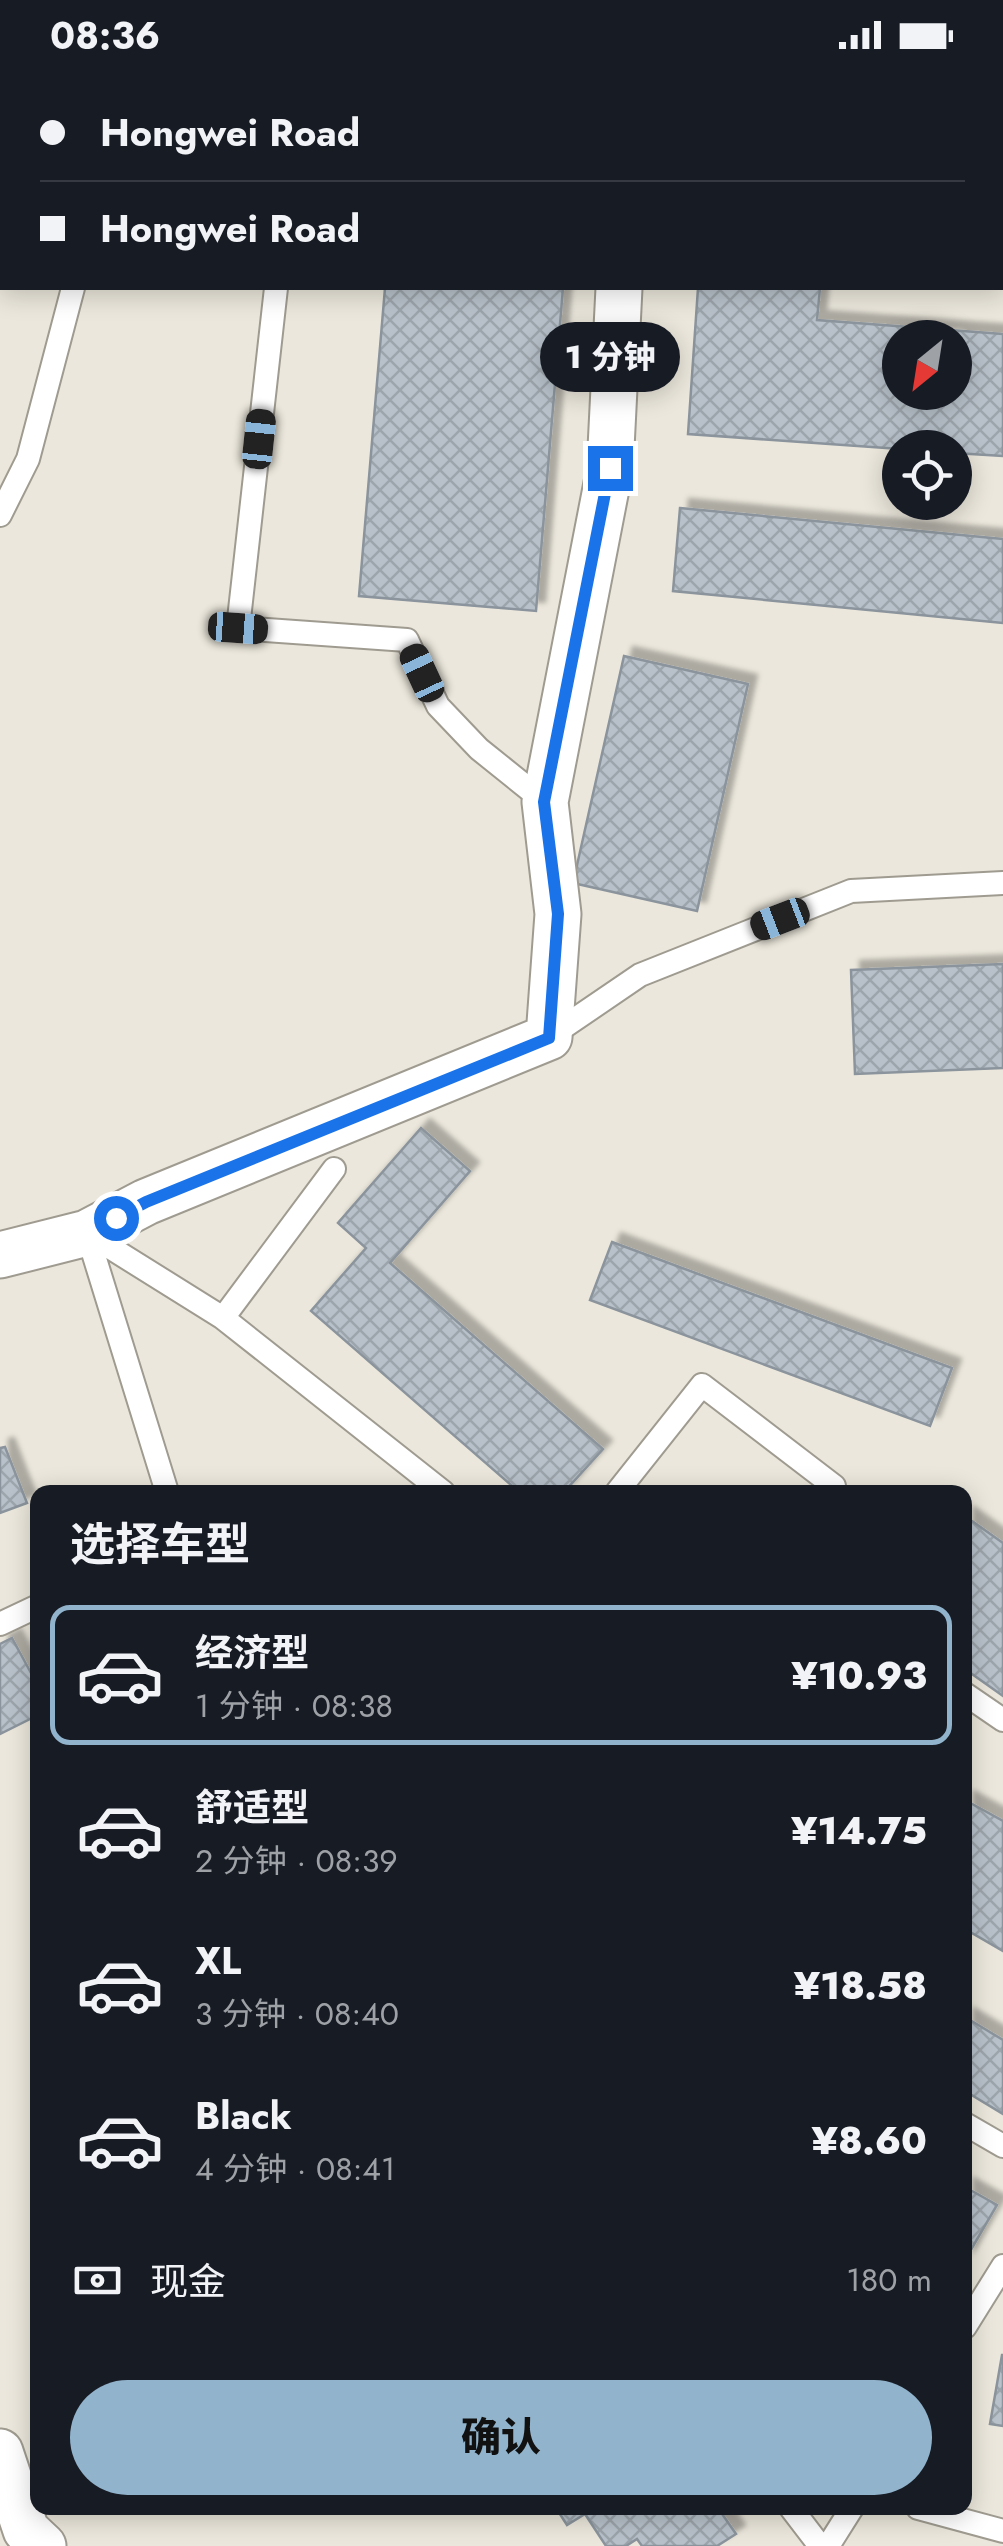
<!DOCTYPE html>
<html lang="zh">
<head>
<meta charset="utf-8">
<style>
  body { margin:0; font-family:Jost,"Noto Sans SC",sans-serif; background:#20242c; color:#f1f3f6; height:100vh; display:flex; flex-direction:column; font-size:38px; white-space:nowrap }
  * { box-sizing:border-box; margin:0 }
  p { font-size:32px; color:#9ea1a6 }
  .icon { flex:none; width:55px; height:55px; fill:none; stroke:currentColor; stroke-width:2; stroke-linecap:round; stroke-linejoin:round }
  .map { position:relative; flex:1; overflow:hidden }
  .drawer { position:absolute; left:30px; top:1415px; width:942px; height:1030px; display:flex; flex-direction:column; background:#171b24; border-radius:20px; box-shadow:0 5px 25px #0003 }
  .drawer>* { flex:none }
  .top-card { position:absolute; left:0px; top:0px; width:1005px; height:220px; box-shadow:0 5px 25px #0003; display:grid; align-content:center; height:220px; padding:0 40px; background:#171b24 }
  .needle { width:65px; rotate:210deg }
  .buttons { position:absolute; left:882px; top:250px; display:grid; gap:20px }
  .buttons a { display:grid; place-items:center; width:90px; height:90px; border-radius:50%; background:#171b24; box-shadow:0 5px 25px #0003; font-size:50px }
  .end { position:absolute; width:45px; height:45px; margin:-22px; border:12px solid #1a73e8; background:#fff; box-shadow:0 0 0 5px #fff }
  .from { border-radius:50% }
  .bubble { position:absolute; height:70px; border-radius:35px; background:#171b24; box-shadow:0 5px 25px #0003; font-size:32px; font-weight:800; line-height:70px; text-align:center }
  .car { position:absolute; width:30px; height:60px; margin:-30px -15px; border-radius:12px; box-shadow:0 0 8px 2px #0007; background:linear-gradient(#222 24%,#8ab4d8 0 40%,#222 0 76%,#8ab4d8 0 86%,#222 0) }
  .top-card b { display:flex; align-items:center; gap:35px; height:95px; font-size:38px }
  .top-card b+b { border-top:2px solid #363941 }
  .top-card i { width:25px; height:25px; background:#f1f3f6 }
  ul { padding:0; list-style:none }
  li { display:flex; align-items:center; gap:30px; height:140px; margin:0 20px 15px; padding:0 20px; border:5px solid transparent; border-radius:20px }
  li div { flex:1 }
  li b { display:block; font-size:38px }
  li em { font-style:normal; font-weight:800 }
  li.selected { border-color:#91b3cc }
  li>.icon { width:90px; height:90px; stroke-width:1.5 }
  h2 { padding:0 40px; font-size:45px; line-height:120px }
  .pay { display:flex; align-items:center; gap:25px; height:110px; padding:0 40px; font-size:38px }
  .pay p { margin-inline-start:auto }
  .cta { display:flex; gap:20px; margin-top:auto; padding:20px 40px }
  .cta a { flex:1; height:115px; border-radius:60px; background:#91b3cc; color:#111; font-size:40px; font-weight:800; line-height:115px; text-align:center }
  .status { display:flex; justify-content:space-between; align-items:center; height:70px; padding:0 50px; background:#171b24; direction:ltr }
  .status svg { height:28px; fill:currentColor }
  .map>svg:first-child { display:block }
  .water { fill:url(#water-rules) }
  .building { fill:url(#building-cross-hatch); stroke:#8b949c; stroke-width:2.5; fill-rule:evenodd; filter:url(#shadow) }
  .lines { fill:none; stroke-linecap:round; stroke-linejoin:round }
  .lane-casing { stroke:#9f9b90; stroke-width:26 }
  .street-casing { stroke:#9f9b90; stroke-width:49 }
  .lane { stroke:#fff; stroke-width:22 }
  .street { stroke:#fff; stroke-width:45 }
  .route { stroke:#1a73e8; stroke-width:12 }
</style>
</head>
<body>
<div class="status"><b>08:36</b><svg viewBox="0 0 49 12"><path d="M0 12V9h3v3zM5 12V6h3v6zM10 12V3h3v9zM15 12V0h3v12zM26 1h20v11H26zM47 4h2v5h-2z"/></svg></div>
<div class="map">
<svg width="1003" height="2476" viewBox="0 0 1003 2476">
  <defs>
    <pattern id="water-rules" width="6" height="5" patternUnits="userSpaceOnUse" patternTransform="scale(2.5)"><rect width="6" height="5" fill="#9c8f66"/><path d="M0 2.5h6" fill="none" stroke="#7e7453"/></pattern>
    <pattern id="building-cross-hatch" width="8" height="8" patternUnits="userSpaceOnUse" patternTransform="scale(2.5)"><rect width="8" height="8" fill="#b8c1ca"/><path d="M0 0l8 8M0 8l8-8" fill="none" stroke="#9da5ac"/></pattern>
    <filter id="shadow"><feDropShadow dx="9" dy="-9" stdDeviation="2.5" flood-color="#0004"/></filter>
  </defs>
  <rect width="100%" height="100%" fill="#ebe7dc"/>
  <!-- water -->
  <path class="water" d="M0 0H133L132 2H2V75L0 74Z"/>
  <!-- building -->
  <path class="building" d="M383 0H590V2H383Z
    M385 218H563L536 541 359 526Z
    M698 218H820L817 250 1003 264V386L955 383V378L900 379 688 364ZM900 268H955V322H900Z
    M680 438 1003 469V553L673 521Z
    M624 586 748 614 697 841 573 813Z
    M1003 894V998L855 1004 851 900Z
    M421 1058 470 1101 390 1193 603 1379 564 1422H519L311 1241 366 1178 338 1153Z
    M612 1172 952 1298 930 1356 590 1230Z
    M5 1377 27 1433 0 1443V1378Z
    M965 1446 1003 1473V1626L965 1599Z
    M12 1568 38 1616V1645L0 1664V1574Z
    M965 1730 1003 1751V1881L965 1859Z
    M965 1947 1003 1970V2044L965 2021Z
    M965 2117 997 2135 965 2190Z
    M1002 2285H1003V2356L990 2354Z
    M556 2438H718L736 2464 717 2476H642L637 2469 626 2476H606L585 2444 567 2455Z"/>
  <g class="lines">
    <defs>
      <path id="lane" d="M160 2 161 0
        M299 2 300 0
        M0 107 2 108
        M276 218 238 558 407 570 438 636 479 679 545 732
        M0 445 28 389 73 218
        M549 967 640 905 851 821 1003 813
        M334 1099 223 1248 443 1422
        M87 1163 167 1422
        M87 1163 223 1248
        M617 1422 702 1315 834 1416 829 1422
        M0 1554 38 1536
        M965 1624 1003 1650
        M965 2054 1003 2076
        M965 2257 1003 2196
        M791 2438 820 2476
        M918 2438 1003 2461
        M828 2476 852 2438"/>
      <path id="street" d="M618 0V2
        M0 1185 87 1163 146 1132 549 967 558 844 545 732 610 398 619 218
        M0 2382 26 2460 43 2476"/>
    </defs>
    <!-- lane casing -->
    <use href="#lane" class="lane-casing"/>
    <!-- street casing -->
    <use href="#street" class="street-casing"/>
    <!-- lane -->
    <use href="#lane" class="lane"/>
    <!-- street -->
    <use href="#street" class="street"/>
  </g>
  <g class="lines">
    <!-- route -->
    <path class="route" d="M116 1148 146 1132 549 968 558 844 544 732 610 398"/>
  </g>
</svg>
<div class="buttons">
<a><svg class="needle" viewBox="-14 -14 28 28"><path d="M0-13l5 13h-10z" fill="#e53935"/><path d="M0 13l5-13h-10z" fill="#9ea1a6"/></svg></a>
<a><svg class="icon" aria-label="locate" viewBox="0 0 24 24"><circle cx="12" cy="12" r="6"/><path d="M12 2v4M12 18v4M2 12h4M18 12h4"/></svg></a>
</div>
<i class="end from" style="left:116px;top:1148px"></i>
<i class="end" style="left:610px;top:398px"></i>
<div class="bubble" style="left:540px;top:252px;width:140px">1 分钟</div>
<i class="car" style="left:259px;top:369px;rotate:6deg"></i>
<i class="car" style="left:238px;top:558px;rotate:94deg"></i>
<i class="car" style="left:422px;top:603px;rotate:335deg"></i>
<i class="car" style="left:780px;top:849px;rotate:249deg"></i>
<div class="top-card">
<b><i class="from"></i>Hongwei Road</b>
<b><i></i>Hongwei Road</b>
</div>
<section class="drawer">
<h2>选择车型</h2>
<ul>
<li class="selected"><svg class="icon" aria-label="car" viewBox="0 0 24 24"><path d="M5 17H2v-5l4-1 3-4h7l3 4 3 1v5h-3M9 17h6M6 11h13"/><circle cx="7" cy="17" r="2"/><circle cx="17" cy="17" r="2"/></svg><div><b>经济型</b><p>1 分钟 · 08:38</p></div><em>¥10.93</em></li>
<li><svg class="icon" aria-label="car" viewBox="0 0 24 24"><path d="M5 17H2v-5l4-1 3-4h7l3 4 3 1v5h-3M9 17h6M6 11h13"/><circle cx="7" cy="17" r="2"/><circle cx="17" cy="17" r="2"/></svg><div><b>舒适型</b><p>2 分钟 · 08:39</p></div><em>¥14.75</em></li>
<li><svg class="icon" aria-label="car" viewBox="0 0 24 24"><path d="M5 17H2v-5l4-1 3-4h7l3 4 3 1v5h-3M9 17h6M6 11h13"/><circle cx="7" cy="17" r="2"/><circle cx="17" cy="17" r="2"/></svg><div><b>XL</b><p>3 分钟 · 08:40</p></div><em>¥18.58</em></li>
<li><svg class="icon" aria-label="car" viewBox="0 0 24 24"><path d="M5 17H2v-5l4-1 3-4h7l3 4 3 1v5h-3M9 17h6M6 11h13"/><circle cx="7" cy="17" r="2"/><circle cx="17" cy="17" r="2"/></svg><div><b>Black</b><p>4 分钟 · 08:41</p></div><em>¥8.60</em></li>
</ul>
<div class="pay"><svg class="icon" aria-label="cash" viewBox="0 0 24 24"><path d="M3 7h18v10H3z"/><circle cx="12" cy="12" r="2"/></svg>现金<p>180 m</p></div>
<div class="cta"><a>确认</a></div>
</section>
</div>
</body>
</html>
